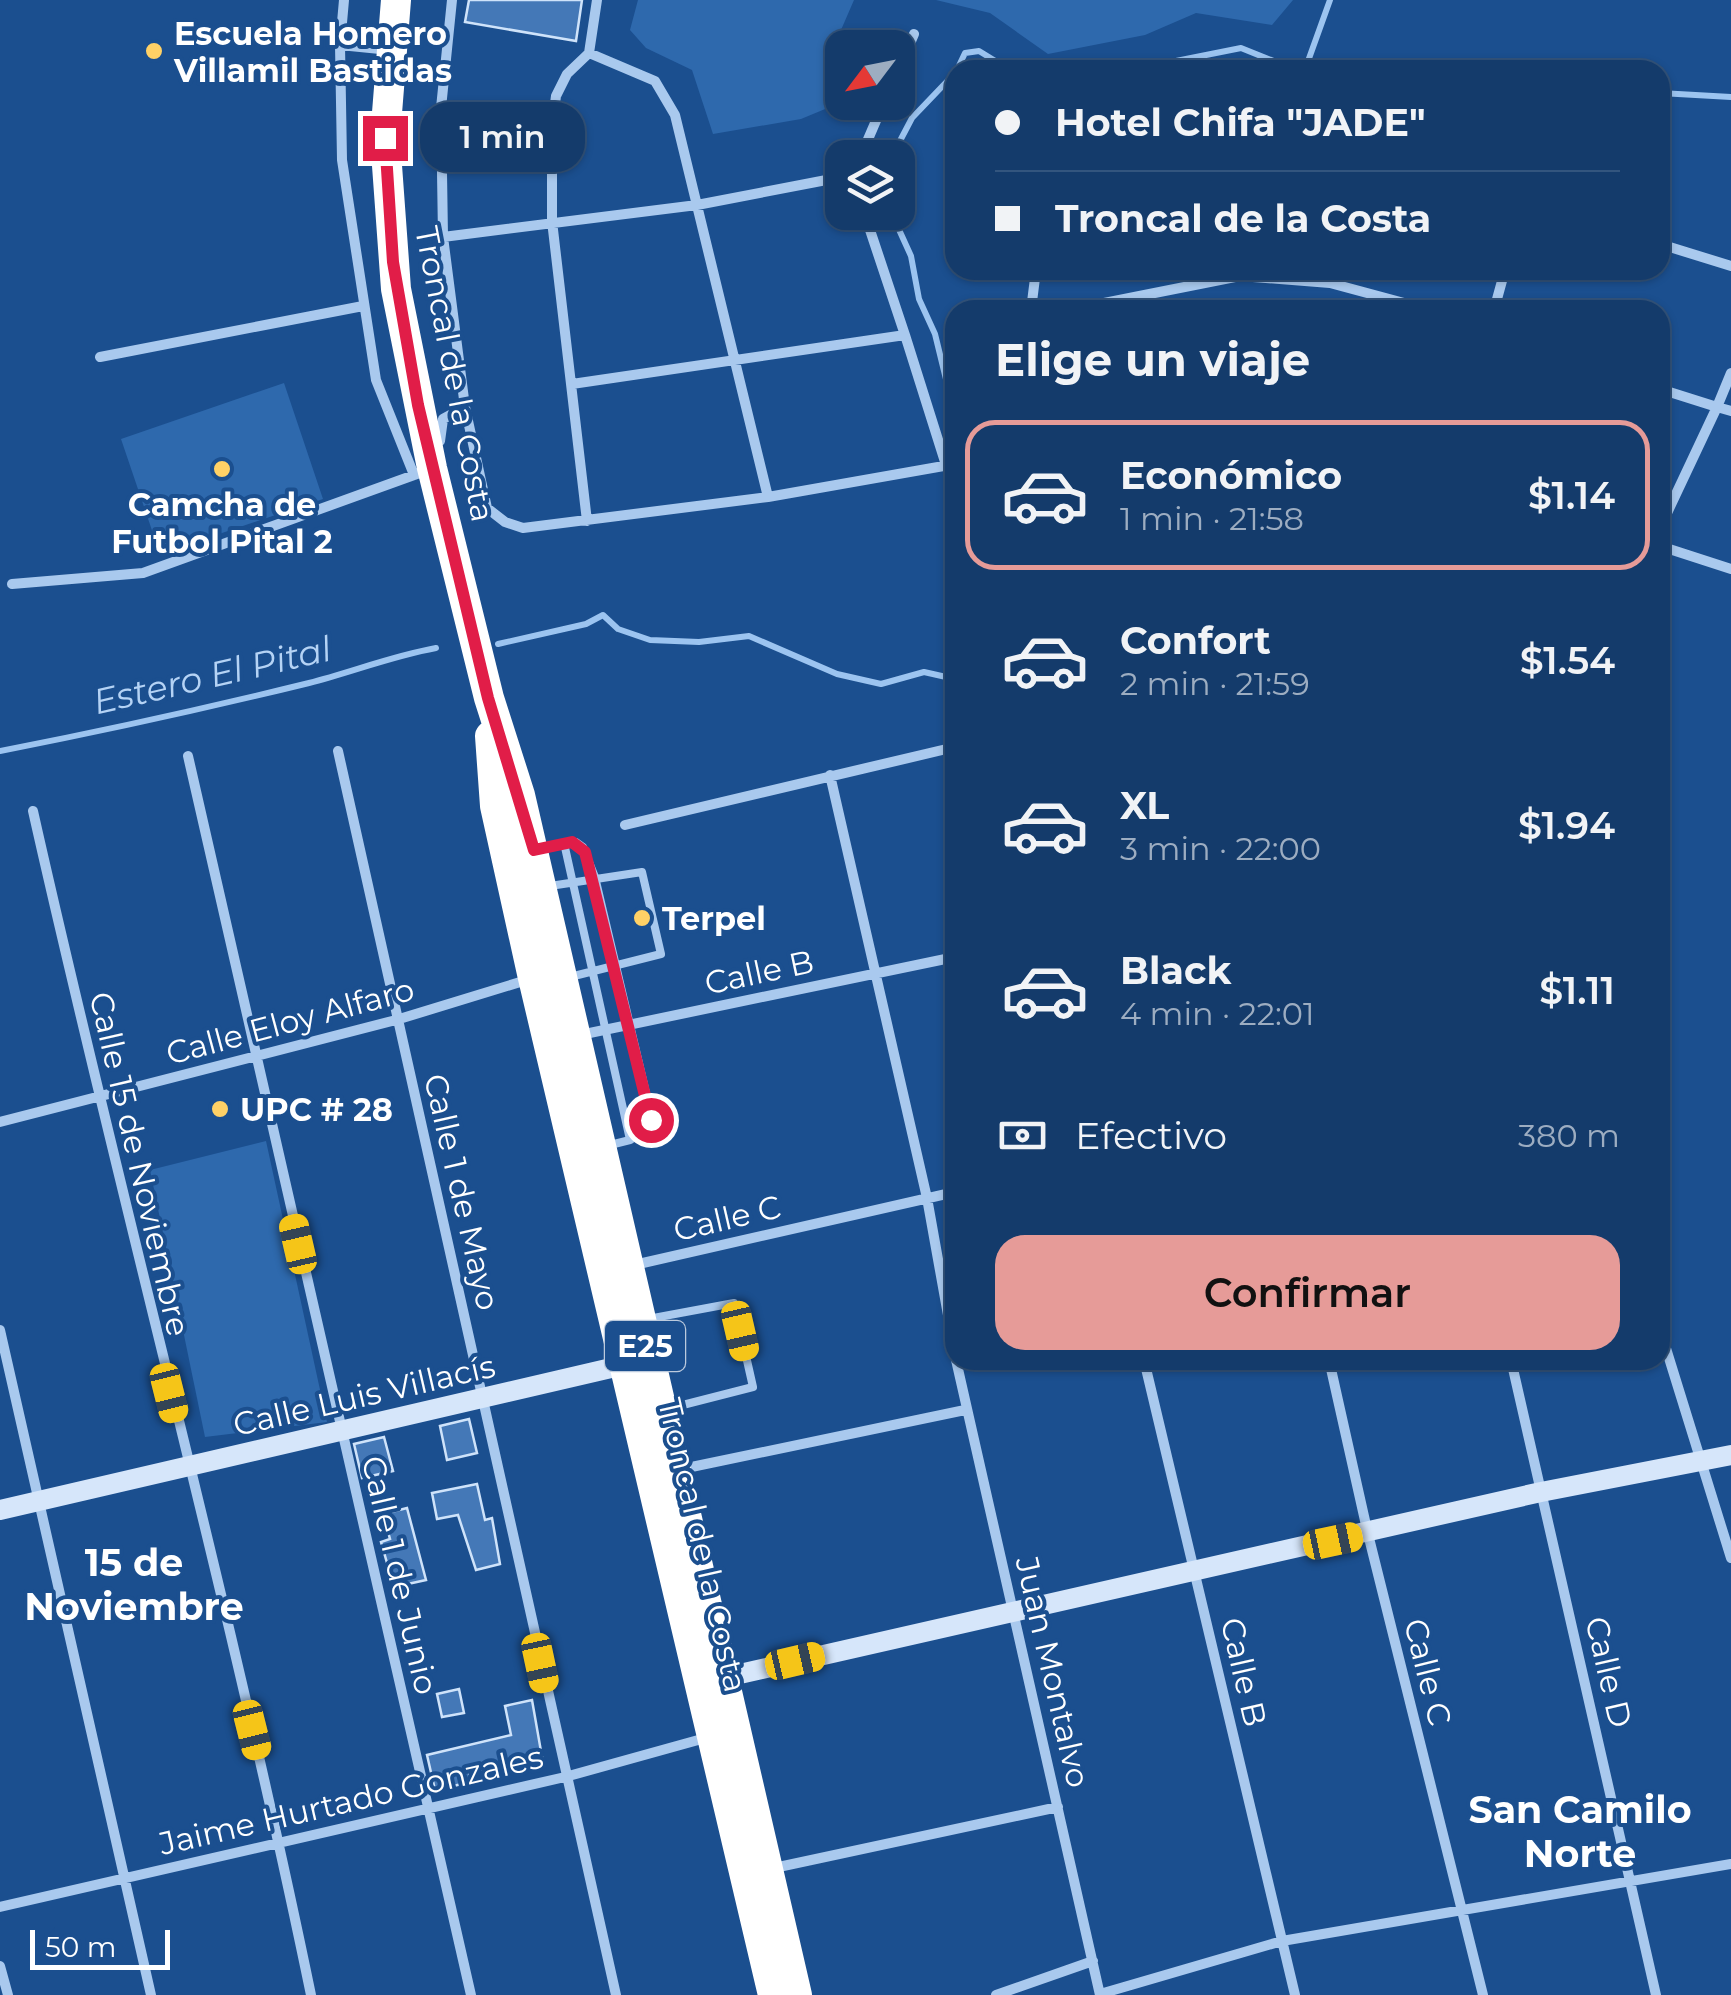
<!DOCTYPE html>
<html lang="es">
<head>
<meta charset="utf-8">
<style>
  body { margin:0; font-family:Montserrat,sans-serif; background:#214673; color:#f1f3f6; height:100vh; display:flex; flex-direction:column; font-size:38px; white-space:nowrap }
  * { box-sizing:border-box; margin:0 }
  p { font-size:32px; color:#9dadc1 }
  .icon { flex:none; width:55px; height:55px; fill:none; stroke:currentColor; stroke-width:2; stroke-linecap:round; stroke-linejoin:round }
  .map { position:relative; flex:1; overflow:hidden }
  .side { position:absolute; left:945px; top:300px; width:725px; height:1070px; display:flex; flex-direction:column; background:#143b6b; border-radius:30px; box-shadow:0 2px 8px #0004,0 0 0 2px #33557e }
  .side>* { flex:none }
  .hud { position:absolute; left:945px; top:60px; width:725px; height:220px; border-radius:30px; box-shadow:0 2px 8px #0004,0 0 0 2px #33557e; display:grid; align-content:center; height:220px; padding:0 50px; background:#143b6b }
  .needle { width:65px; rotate:238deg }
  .fabs { position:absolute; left:825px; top:30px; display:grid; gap:20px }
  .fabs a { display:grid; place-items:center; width:90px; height:90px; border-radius:20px; background:#143b6b; box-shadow:0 2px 8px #0004,0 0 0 2px #33557e; font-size:50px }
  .scale { position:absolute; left:30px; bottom:25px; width:140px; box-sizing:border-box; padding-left:10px; border:5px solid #fff; border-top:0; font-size:28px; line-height:35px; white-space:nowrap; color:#fff; -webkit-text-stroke:8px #1b4f8f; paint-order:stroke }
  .end { position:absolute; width:45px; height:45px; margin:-22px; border:12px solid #e11d48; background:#fff; box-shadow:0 0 0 5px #fff }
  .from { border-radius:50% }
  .bubble { position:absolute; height:70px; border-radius:30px; background:#143b6b; box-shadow:0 2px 8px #0004,0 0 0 2px #33557e; font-size:32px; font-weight:600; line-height:70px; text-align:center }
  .car { position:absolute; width:30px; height:60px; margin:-30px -15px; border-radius:12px; box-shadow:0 0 8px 2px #0007; background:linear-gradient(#f5c518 24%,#345 0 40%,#f5c518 0 76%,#345 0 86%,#f5c518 0) }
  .hud b { display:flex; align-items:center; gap:35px; height:95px; font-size:38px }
  .hud b+b { border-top:2px solid #33557e }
  .hud i { width:25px; height:25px; background:#f1f3f6 }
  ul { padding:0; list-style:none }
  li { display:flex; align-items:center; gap:30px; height:150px; margin:0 20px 15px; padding:0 30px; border:5px solid transparent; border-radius:30px }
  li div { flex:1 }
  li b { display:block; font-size:38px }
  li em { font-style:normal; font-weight:600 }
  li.selected { border-color:#e69b98 }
  li>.icon { width:90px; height:90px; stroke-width:1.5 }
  h2 { padding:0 50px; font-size:45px; line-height:120px }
  .pay { display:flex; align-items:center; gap:25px; height:110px; padding:0 50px; font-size:38px }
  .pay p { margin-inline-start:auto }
  .action { display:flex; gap:20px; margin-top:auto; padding:20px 50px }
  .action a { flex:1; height:115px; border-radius:30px; background:#e69b98; color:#111; font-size:40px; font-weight:600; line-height:115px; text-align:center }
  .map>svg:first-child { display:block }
  .green { fill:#2e69ad }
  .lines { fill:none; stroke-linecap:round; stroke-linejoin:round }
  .stream { stroke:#9cc4f0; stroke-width:6 }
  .building { fill:#4478b7; stroke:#cfe3fa; stroke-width:2.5 }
  .lane { stroke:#a9c9ee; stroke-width:8 }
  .street { stroke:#a9c9ee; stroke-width:10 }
  .secondary { stroke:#d6e6fa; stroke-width:20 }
  .highway { stroke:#fff; stroke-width:30 }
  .route { stroke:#e11d48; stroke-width:12 }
  .poi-dot { fill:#ffd166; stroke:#1b4f8f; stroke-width:4 }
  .labels { text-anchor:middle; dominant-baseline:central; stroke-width:8; stroke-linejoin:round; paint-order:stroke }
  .shield { fill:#1b4f8f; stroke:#bbcadd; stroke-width:2.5 }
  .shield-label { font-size:30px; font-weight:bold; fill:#fff }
  .poi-label { font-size:32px; font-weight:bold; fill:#fff; stroke:#1b4f8f; text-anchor:start }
  .street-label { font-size:32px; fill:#fff; stroke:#1b4f8f }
  .water-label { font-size:35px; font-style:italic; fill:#b5d3f5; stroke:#1b4f8f }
  .quarter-label { font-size:38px; font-weight:bold; fill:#fff; stroke:#1b4f8f }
</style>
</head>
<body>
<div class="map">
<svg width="1731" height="1995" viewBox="0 0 1731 1995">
  <rect width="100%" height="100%" fill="#1b4f8f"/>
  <!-- green -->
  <path class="green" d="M638 0H854L841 30 842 102 801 119 713 134 692 70 646 48 630 30Z
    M936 0H1293L1272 25 1196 13 1145 35 1048 54 990 13Z
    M284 383 323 499 160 554 121 439Z
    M266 1141 327 1422 205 1437 150 1170Z"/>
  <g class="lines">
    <!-- stream -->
    <path class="stream" d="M1307 64 1321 70
      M957 70 965 53 979 51 1010 70
      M1131 70 1241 48 1276 62 1307 64 1330 0
      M1660 93 1731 97
      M891 158 912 118 955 73
      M891 212 911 256 919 299 935 334 955 416
      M498 644 586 624 603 615 618 629 650 640 699 642 749 636 837 674 881 684 924 672 955 679
      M0 751C103 731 207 708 309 683 352 672 392 656 436 648"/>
  </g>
  <!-- building -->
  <path class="building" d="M469 0H582L576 41 465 22Z
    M469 1419 477 1453 447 1460 440 1426Z
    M384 1437 393 1471 362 1478 354 1444Z
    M477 1484 485 1520 492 1518 500 1564 476 1570 458 1515 437 1519 432 1493Z
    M407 1508 426 1580 394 1587 381 1542 390 1539 383 1514Z
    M459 1689 464 1713 442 1717 437 1694Z
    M532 1700 542 1757 469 1772 471 1782 435 1790 427 1755 511 1735 505 1706Z"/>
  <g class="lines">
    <!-- lane -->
    <path class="lane" d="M564 843 630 1140 610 1145
      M537 849 576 842 583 847 595 877 651 1114 645 1132 630 1140
      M550 886 642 872 661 954 570 977
      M648 1319 734 1303 753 1387 667 1409"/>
    <!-- street -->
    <path class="street" d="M452 0 441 108 443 237 465 407 487 508 505 522 523 528 768 497 955 464
      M340 45 344 0
      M390 50 340 45 342 160 376 380 414 475
      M589 53 655 81 675 115 768 497
      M898 72 914 34
      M860 158 884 102
      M864 212 905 335
      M443 237 697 205 842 177
      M1660 244 1731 266
      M1031 310 1036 270
      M1069 310 1240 276 1330 283 1430 310
      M1494 310 1505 270
      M100 357 363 306
      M1731 373 1717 407 1731 411
      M572 384 905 335 946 465
      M1660 389 1717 407 1660 528
      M440 441 443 419 465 407
      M587 521 552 221V127L556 96 567 74 589 53 597 0
      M1660 546 1731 569
      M12 584 143 573 428 470
      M338 751 616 1995
      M188 756 471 1995
      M830 775 927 1198 955 1354
      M33 811C122 1207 229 1598 311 1995
      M625 825 955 747
      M580 1035 955 957
      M0 1122 396 1020 530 979
      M634 1265 955 1192
      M1660 1329 1731 1558
      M0 1330 151 1995
      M956 1360 1100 1995
      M1144 1360 1295 1995
      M1329 1360 1368 1534 1483 1995
      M1511 1360 1656 1995
      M677 1470 965 1410
      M774 1868 1058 1807
      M0 1907 565 1777 709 1737
      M0 1966 8 1995
      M1100 1994 1282 1941 1731 1864
      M996 1995 1093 1961"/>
    <!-- secondary -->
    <path class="secondary" d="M0 1510 624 1365
      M722 1678 1541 1492 1731 1455"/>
    <!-- highway -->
    <path class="highway" d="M396 0 385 138 396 289 432 468 489 698 520 795 797 1995
      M490 736 495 806 533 978 773 1995"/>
  </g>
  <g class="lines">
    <!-- route -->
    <path class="route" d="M385 138 393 262 418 405 488 698 534 850 572 842 585 852 651 1120"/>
  </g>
  <!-- markers -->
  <g class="poi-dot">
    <circle cx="154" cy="51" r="10"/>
    <circle cx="222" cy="469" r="10"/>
    <circle cx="642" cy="918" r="10"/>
    <circle cx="220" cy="1109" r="10"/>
  </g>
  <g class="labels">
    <!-- shield labels -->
    <rect class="shield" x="605" y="1321" width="80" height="50" rx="8"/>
    <g class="shield-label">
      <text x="645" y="1346">E25</text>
    </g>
    <!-- poi labels -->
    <g class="poi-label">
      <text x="174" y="33">Escuela Homero<tspan x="174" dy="37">Villamil Bastidas</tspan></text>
      <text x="222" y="504" text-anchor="middle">Camcha de<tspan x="222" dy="37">Futbol Pital 2</tspan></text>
      <text x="662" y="918">Terpel</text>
      <text x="240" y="1109">UPC # 28</text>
    </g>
    <!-- street labels -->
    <g class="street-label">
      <text transform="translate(455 374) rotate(79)">Troncal de la Costa</text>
      <text transform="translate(759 972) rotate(-12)">Calle B</text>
      <text transform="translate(290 1021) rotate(-15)">Calle Eloy Alfaro</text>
      <text transform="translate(140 1164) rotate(77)">Calle 15 de Noviembre</text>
      <text transform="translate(462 1192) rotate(77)">Calle 1 de Mayo</text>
      <text transform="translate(727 1218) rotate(-13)">Calle C</text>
      <text transform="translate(364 1395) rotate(-13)">Calle Luis Villacís</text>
      <text transform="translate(703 1545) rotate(77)">Troncal de la Costa</text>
      <text transform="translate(400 1575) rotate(77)">Calle 1 de Junio</text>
      <text transform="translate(1053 1672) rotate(77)">Juan Montalvo</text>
      <text transform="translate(1244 1672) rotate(77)">Calle B</text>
      <text transform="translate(1428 1672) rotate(76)">Calle C</text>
      <text transform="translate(1609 1672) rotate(77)">Calle D</text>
      <text transform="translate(351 1800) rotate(-13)">Jaime Hurtado Gonzales</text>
    </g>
    <!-- water labels -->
    <g class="water-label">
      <text transform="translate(212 675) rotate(-13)">Estero El Pital</text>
    </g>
    <!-- quarter labels -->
    <g class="quarter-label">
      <text x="134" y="1562">15 de<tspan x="134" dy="44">Noviembre</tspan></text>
      <text x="1580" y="1809">San Camilo<tspan x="1580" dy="44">Norte</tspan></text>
    </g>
  </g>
</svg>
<div class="fabs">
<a><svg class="needle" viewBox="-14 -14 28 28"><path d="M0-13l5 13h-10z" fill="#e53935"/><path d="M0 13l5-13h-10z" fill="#9dadc1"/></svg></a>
<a><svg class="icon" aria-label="layers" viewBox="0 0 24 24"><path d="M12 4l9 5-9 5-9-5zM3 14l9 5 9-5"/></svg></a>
</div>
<div class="scale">50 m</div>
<i class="end from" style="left:651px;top:1120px"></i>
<i class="end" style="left:385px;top:138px"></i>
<div class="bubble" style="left:420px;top:102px;width:165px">1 min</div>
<i class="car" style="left:298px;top:1244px;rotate:347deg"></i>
<i class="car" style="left:740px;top:1331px;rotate:167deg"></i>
<i class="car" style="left:169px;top:1393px;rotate:166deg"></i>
<i class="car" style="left:1333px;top:1541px;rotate:78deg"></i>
<i class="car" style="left:795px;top:1661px;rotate:77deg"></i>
<i class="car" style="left:540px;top:1663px;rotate:168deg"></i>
<i class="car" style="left:252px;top:1730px;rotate:166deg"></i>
<div class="hud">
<b><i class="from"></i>Hotel Chifa &quot;JADE&quot;</b>
<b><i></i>Troncal de la Costa</b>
</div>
<section class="side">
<h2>Elige un viaje</h2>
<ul>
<li class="selected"><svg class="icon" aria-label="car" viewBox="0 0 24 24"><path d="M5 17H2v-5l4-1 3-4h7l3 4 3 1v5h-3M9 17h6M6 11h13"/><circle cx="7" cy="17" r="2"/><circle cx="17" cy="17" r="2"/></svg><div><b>Económico</b><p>1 min · 21:58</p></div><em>$1.14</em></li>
<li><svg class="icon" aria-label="car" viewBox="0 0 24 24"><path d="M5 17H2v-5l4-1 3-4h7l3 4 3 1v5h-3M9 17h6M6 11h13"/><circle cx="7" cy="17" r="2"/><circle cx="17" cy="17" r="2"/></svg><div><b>Confort</b><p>2 min · 21:59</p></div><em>$1.54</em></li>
<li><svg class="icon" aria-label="car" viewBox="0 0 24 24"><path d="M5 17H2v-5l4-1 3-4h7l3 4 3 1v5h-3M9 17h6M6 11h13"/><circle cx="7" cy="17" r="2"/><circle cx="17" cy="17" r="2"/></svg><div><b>XL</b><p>3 min · 22:00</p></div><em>$1.94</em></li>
<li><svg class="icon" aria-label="car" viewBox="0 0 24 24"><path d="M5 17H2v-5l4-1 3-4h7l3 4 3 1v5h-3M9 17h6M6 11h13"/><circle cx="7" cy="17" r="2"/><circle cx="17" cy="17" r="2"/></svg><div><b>Black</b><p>4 min · 22:01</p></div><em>$1.11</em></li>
</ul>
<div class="pay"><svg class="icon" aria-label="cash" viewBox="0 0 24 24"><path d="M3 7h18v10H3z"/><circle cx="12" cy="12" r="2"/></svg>Efectivo<p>380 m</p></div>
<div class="action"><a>Confirmar</a></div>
</section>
</div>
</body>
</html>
